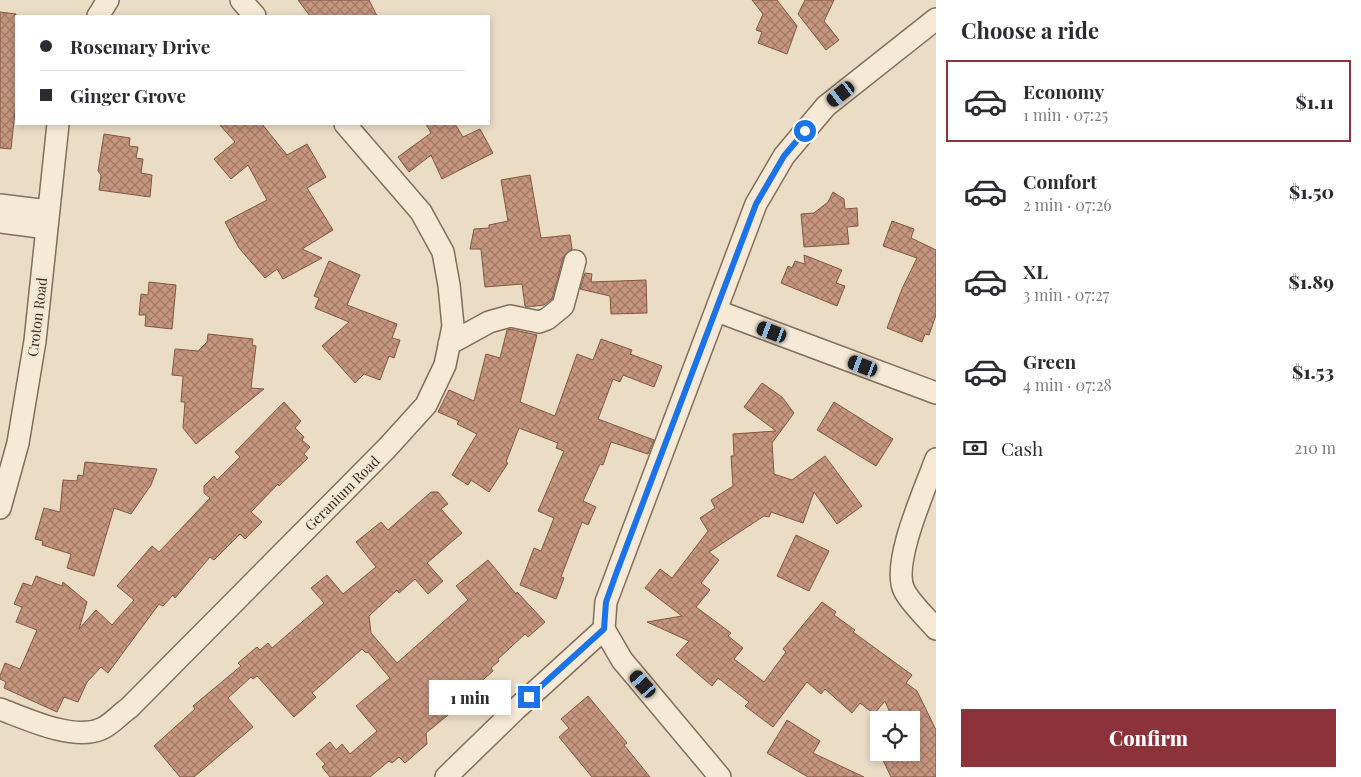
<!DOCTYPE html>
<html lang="en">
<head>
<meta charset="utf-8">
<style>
  body { margin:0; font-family:"Playfair Display",serif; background:#f7f7f7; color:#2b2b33; height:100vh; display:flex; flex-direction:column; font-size:19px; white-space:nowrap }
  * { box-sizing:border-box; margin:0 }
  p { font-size:16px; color:#7c7c81 }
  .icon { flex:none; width:28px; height:28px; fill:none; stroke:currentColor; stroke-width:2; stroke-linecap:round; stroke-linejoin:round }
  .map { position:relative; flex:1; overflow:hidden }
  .drawer { display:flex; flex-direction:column; background:#fff; width:425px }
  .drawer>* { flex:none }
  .hud { position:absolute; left:15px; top:15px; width:475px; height:110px; border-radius:0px; box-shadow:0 2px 8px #0003; display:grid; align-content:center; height:110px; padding:0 25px; background:#fff }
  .tools { position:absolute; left:870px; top:711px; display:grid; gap:10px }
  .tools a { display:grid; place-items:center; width:50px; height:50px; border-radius:0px; background:#fff; box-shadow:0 2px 8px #0003; font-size:25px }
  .end { position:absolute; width:22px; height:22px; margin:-11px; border:6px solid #1a73e8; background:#fff; box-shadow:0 0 0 2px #fff }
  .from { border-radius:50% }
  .bubble { position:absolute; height:35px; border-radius:0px; background:#fff; box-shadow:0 2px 8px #0003; font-size:16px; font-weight:800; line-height:35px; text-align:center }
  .car { position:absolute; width:15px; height:30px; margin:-15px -8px; border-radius:6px; box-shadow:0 0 4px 1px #0007; background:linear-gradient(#222 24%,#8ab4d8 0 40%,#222 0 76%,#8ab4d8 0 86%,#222 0) }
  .hud b { display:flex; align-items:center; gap:18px; height:48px; font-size:19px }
  .hud b+b { border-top:1px solid #e1e1e2 }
  .hud i { width:12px; height:12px; background:#2b2b33 }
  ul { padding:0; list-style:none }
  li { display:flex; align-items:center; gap:15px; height:82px; margin:0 10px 8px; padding:0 15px; border:2px solid transparent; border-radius:0px }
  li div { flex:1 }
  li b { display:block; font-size:19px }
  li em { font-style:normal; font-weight:800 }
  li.active { border-color:#8d313a }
  li>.icon { width:45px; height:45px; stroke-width:1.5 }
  h2 { padding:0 25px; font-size:22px; line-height:60px }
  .pay { display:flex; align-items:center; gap:12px; height:55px; padding:0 25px; font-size:19px }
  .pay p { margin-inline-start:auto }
  .cta { display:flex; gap:10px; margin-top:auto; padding:10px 25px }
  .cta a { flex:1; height:58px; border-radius:0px; background:#8d313a; color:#fff; font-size:20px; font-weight:800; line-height:58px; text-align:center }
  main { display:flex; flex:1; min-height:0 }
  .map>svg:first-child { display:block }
  .building { fill:url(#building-cross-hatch); stroke:#815744 }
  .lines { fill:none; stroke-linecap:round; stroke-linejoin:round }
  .street-casing { stroke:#836e5c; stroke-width:24 }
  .street { stroke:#f6ead7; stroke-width:21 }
  .route { stroke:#1a73e8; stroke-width:6 }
  .labels { text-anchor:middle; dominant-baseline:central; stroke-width:5; stroke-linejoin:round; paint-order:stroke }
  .street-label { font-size:14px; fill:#35281f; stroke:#f2e7d3 }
</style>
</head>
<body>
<main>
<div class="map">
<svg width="936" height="777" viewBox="0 0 936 777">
  <defs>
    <pattern id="building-cross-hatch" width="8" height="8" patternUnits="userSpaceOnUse" patternTransform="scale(1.25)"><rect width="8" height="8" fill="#c5957e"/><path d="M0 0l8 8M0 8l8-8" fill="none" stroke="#a17a67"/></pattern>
  </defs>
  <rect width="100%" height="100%" fill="#eadcc5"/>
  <!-- building -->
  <path class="building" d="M298 0H369L377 16H310Z
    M752 0H777L797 26 787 54 758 43 762 32 756 30 763 14Z
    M805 0H834L824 21 839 40 826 50 798 14Z
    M0 12 16 14V102L11 149 0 148Z
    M219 124H262L287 155 307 144 326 177 307 188 333 230 302 249 322 258 283 279 277 269 265 278 239 248 225 222 267 200 248 165 231 179 214 159 235 142Z
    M426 124H455L463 137 480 129 493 153 442 179 431 155 409 172 398 157 431 133Z
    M104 134 130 138 129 146 138 147 136 158 143 159 141 173 152 175 150 197 99 190 101 175 98 171Z
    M530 175 541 238 570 235 572 249 563 258 552 299 544 305 527 307 525 306 522 284 485 287 481 249H470L474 229 489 228V225L508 221 501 180Z
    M833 192 844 199 845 209 857 208 858 226 847 227 849 244 804 247 801 214 814 213 828 202Z
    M892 221 914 229 911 238 936 250V315L929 335 925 334 922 342 887 328 902 289 917 258 883 246Z
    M804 255 842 270 836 283 845 286 837 306 781 283 788 266 792 268 795 261 805 264Z
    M329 261 360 275 347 305 397 324 392 338 400 340 394 358 389 356 380 380 364 374 355 383 322 346 349 322 315 308 319 298 314 296Z
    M585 273 592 274 591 282 646 280 647 313 611 314 610 296 580 289Z
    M149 282 176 285 172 329 145 326 146 315H139L141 294 148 295Z
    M510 329 537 335 520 402 555 416 577 354 593 360 601 339 632 350 630 354 662 366 654 387 623 375 620 382 613 379 598 419 654 440 648 454 611 442 603 465 600 464 583 501 596 507 588 525 582 522 561 577 564 578 556 599 520 585 534 548 541 551 554 518 538 511 564 451 556 448 558 443 519 428 506 462 508 463 489 492 471 480 468 485 452 475 477 434 457 424 459 421 438 412 449 390 474 401 486 354 500 358 507 330Z
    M208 334 253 339 252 345 256 346 251 388 264 389 196 444 183 428 185 402H181L183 376 172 375 175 349 198 351 207 342Z
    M762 383 782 397 794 413 772 443 774 474 792 480 825 456 862 506 837 524 814 492 803 523 771 512 769 517 764 516 709 552 719 560 701 583 710 590 696 607 731 633 728 636 743 648 734 659 764 682 786 652 783 649 822 602 836 612 834 615 855 630 853 632 912 675 906 683 917 691 936 730V777H891L879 752H911V720H893L885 701 874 714 860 703 852 713 825 689 821 694 807 682 773 727 745 706 749 702 718 678 712 686 676 655 689 641 647 622 682 616 645 588 660 569 672 578 708 531 700 518 715 508 711 500 733 486 731 456H734L733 434 776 431 744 407Z
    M284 402 301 421 295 428 304 437 302 440 310 447 304 454 308 458 279 486 278 484 251 512 262 522 245 539 240 534 214 560 210 557 175 598 173 595 163 606 159 604 108 673 101 667 87 682 78 702 64 697 57 712 4 688 6 682 0 679V676L5 663 20 669 37 630 16 622 22 607 14 604 23 583 32 586 36 576 62 586 63 582 87 602 79 629 96 610 112 625 134 600 117 586 152 546 159 552 210 498 204 493V486L214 476 217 480 240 457 235 452Z
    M834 402 893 439 876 466 817 430Z
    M85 462 157 469 151 485 131 514 114 508 94 576 67 568 71 554 42 545 43 541 35 539 44 508 60 512 63 480 77 481 78 475 83 476Z
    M431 492H438L448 504 441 509 462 533 427 563 443 581 428 594 415 579 399 593 397 590 369 616 371 633 397 663 468 600 456 586 488 560 516 594 517 592 545 622 528 637 525 634 498 659 499 661 491 668 493 671 467 694V704L459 712 453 711 426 733 427 744 405 763 399 757 392 763 389 761 370 777H330L322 767 325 764 316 754 330 742 336 750 342 744 350 754 377 731 356 706 390 678 368 652 366 653 362 649 312 693 316 697 294 717 257 676 253 679 251 677 228 698 253 727 194 777H180L154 746 195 709 193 706 241 666 238 663 257 647 260 650 268 643 272 648 324 603 311 588 327 575 343 594 376 567 356 542 381 522 388 530Z
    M796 535 829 551 809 591 777 576Z
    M588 696 627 743 624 745 650 777H592L559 737 569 728 561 719Z
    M787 720 820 741 813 753 864 777H808L767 753Z"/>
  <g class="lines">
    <defs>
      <path id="street" d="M241 0 255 16
        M98 16 108 0
        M0 205 48 211
        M0 222 47 228
        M717 311 936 393
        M449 344 489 322 510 316 539 322 547 319 563 306 575 261
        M936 459C926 487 891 563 904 590 911 604 926 617 936 629
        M0 508 18 443 35 341 58 124
        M0 709C27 719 73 741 101 729 111 725 120 714 129 708L387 448 426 405 445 365 453 326 449 285 443 252 421 212 345 124
        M446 777 516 709 604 629
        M720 777 622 660 604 629 606 602 756 204 784 156 826 106 936 19"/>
    </defs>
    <!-- street casing -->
    <use href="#street" class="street-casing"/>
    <!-- street -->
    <use href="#street" class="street"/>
  </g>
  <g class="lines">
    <!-- route -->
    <path class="route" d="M529 697 604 629 606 602 616 574 756 204 784 156 805 131"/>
  </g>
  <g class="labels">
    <!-- street labels -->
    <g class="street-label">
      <text transform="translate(37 317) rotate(-83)">Croton Road</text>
      <text transform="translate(342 493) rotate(-45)">Geranium Road</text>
    </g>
  </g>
</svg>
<div class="tools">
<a><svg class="icon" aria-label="locate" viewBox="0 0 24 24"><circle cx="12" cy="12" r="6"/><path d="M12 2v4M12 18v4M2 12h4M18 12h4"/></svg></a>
</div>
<i class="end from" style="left:805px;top:131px"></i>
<i class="end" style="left:529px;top:697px"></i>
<div class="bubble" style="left:429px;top:680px;width:82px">1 min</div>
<i class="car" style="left:841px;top:94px;rotate:232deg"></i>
<i class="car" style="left:772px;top:332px;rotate:291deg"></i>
<i class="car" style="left:863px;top:366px;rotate:291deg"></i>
<i class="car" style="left:643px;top:684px;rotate:319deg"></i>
<div class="hud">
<b><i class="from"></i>Rosemary Drive</b>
<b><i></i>Ginger Grove</b>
</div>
</div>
<section class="drawer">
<h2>Choose a ride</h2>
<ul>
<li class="active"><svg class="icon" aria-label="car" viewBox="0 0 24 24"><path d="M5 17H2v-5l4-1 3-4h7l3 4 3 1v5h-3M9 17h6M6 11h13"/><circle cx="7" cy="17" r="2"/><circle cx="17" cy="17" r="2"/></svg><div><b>Economy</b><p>1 min · 07:25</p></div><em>$1.11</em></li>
<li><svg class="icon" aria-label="car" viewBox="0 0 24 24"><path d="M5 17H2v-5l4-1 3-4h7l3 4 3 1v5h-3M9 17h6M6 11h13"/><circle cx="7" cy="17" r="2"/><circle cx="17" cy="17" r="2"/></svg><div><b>Comfort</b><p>2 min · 07:26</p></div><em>$1.50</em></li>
<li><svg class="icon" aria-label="car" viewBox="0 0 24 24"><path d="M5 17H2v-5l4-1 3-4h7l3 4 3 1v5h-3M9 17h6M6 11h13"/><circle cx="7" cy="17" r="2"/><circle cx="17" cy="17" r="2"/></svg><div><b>XL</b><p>3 min · 07:27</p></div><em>$1.89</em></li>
<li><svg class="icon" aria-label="car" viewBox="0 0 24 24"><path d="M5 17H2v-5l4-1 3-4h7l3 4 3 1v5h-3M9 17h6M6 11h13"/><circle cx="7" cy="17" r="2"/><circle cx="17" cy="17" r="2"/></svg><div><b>Green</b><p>4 min · 07:28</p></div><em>$1.53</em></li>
</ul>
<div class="pay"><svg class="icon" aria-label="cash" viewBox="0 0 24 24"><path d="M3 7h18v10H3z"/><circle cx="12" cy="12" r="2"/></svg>Cash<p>210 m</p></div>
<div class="cta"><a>Confirm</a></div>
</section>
</main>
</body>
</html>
